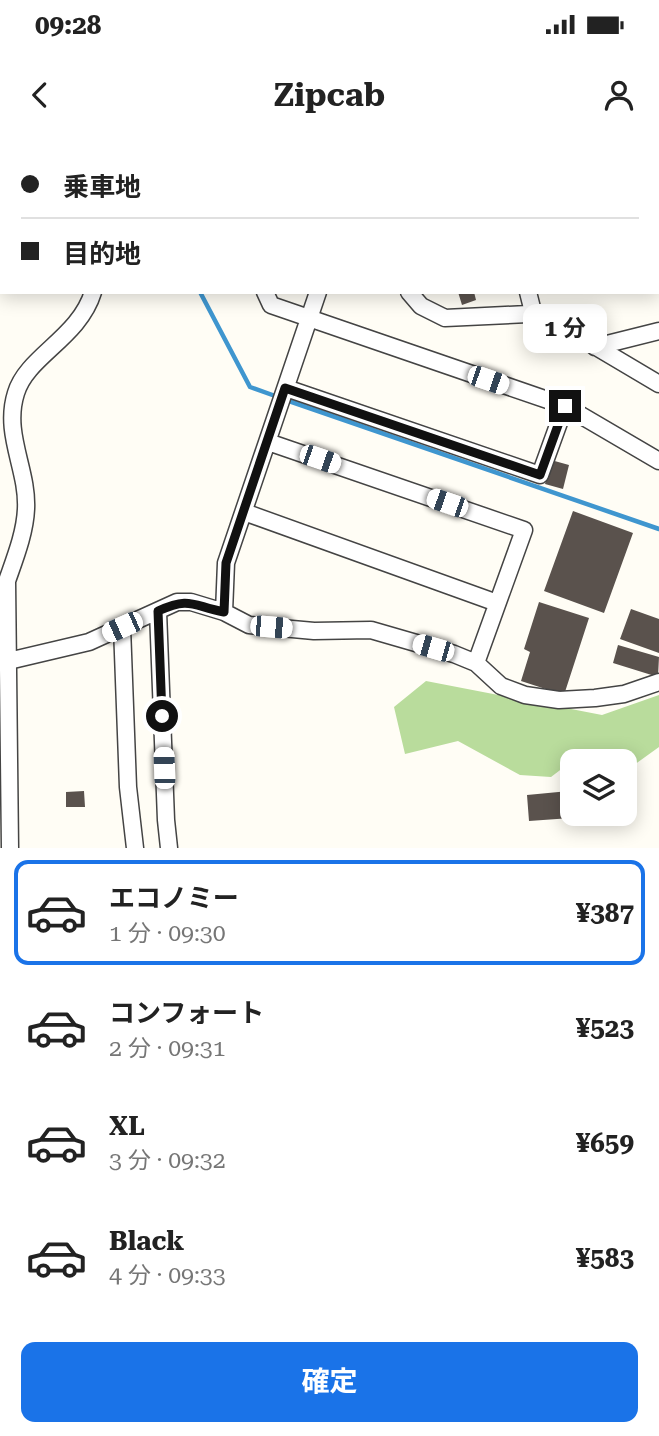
<!DOCTYPE html>
<html lang="ja">
<head>
<meta charset="utf-8">
<style>
  body { margin:0; font-family:"Roboto Serif","Noto Sans JP",serif; background:#f2f2f2; color:#222; height:100vh; display:flex; flex-direction:column; font-size:26px; white-space:nowrap }
  * { box-sizing:border-box; margin:0 }
  p { font-size:23px; color:#767676 }
  .icon { flex:none; width:38px; height:38px; fill:none; stroke:currentColor; stroke-width:2; stroke-linecap:round; stroke-linejoin:round }
  .map { position:relative; height:708px; overflow:hidden }
  .panel { display:flex; flex-direction:column; background:#fff; flex:1 }
  .panel>* { flex:none }
  .top-card { position:absolute; left:0px; top:0px; width:660px; height:154px; box-shadow:0 4px 18px #0003; display:grid; align-content:center; height:154px; padding:0 21px; background:#fff }
  .tools { position:absolute; left:560px; top:609px; display:grid; gap:14px }
  .tools a { display:grid; place-items:center; width:77px; height:77px; border-radius:14px; background:#fff; box-shadow:0 4px 18px #0003; font-size:35px }
  .end { position:absolute; width:32px; height:32px; margin:-16px; border:9px solid #111; background:#fff; box-shadow:0 0 0 4px #fff }
  .from { border-radius:50% }
  .bubble { position:absolute; height:49px; border-radius:14px; background:#fff; box-shadow:0 4px 18px #0003; font-size:23px; font-weight:700; line-height:49px; text-align:center }
  .car { position:absolute; width:21px; height:42px; margin:-21px -10px; border-radius:9px; box-shadow:0 0 5px 2px #0007; background:linear-gradient(#fff 24%,#345 0 40%,#fff 0 76%,#345 0 86%,#fff 0) }
  .top-card b { display:flex; align-items:center; gap:24px; height:66px; font-size:26px }
  .top-card b+b { border-top:2px solid #e0e0e0 }
  .top-card i { width:18px; height:18px; background:#222 }
  ul { padding:12px 0 0; list-style:none }
  li { display:flex; align-items:center; gap:21px; height:105px; margin:0 14px 10px; padding:0 7px; border:4px solid transparent; border-radius:14px }
  li div { flex:1 }
  li b { display:block; font-size:26px }
  li em { font-style:normal; font-weight:700 }
  li.current { border-color:#1a73e8 }
  li>.icon { width:63px; height:63px; stroke-width:1.5 }
  .cta { display:flex; gap:14px; margin-top:auto; padding:14px 21px }
  .cta a { flex:1; height:80px; border-radius:14px; background:#1a73e8; color:#fff; font-size:28px; font-weight:700; line-height:80px; text-align:center }
  .status { display:flex; justify-content:space-between; align-items:center; height:49px; padding:0 35px; background:#fff; direction:ltr }
  .status svg { height:19px; fill:currentColor }
  header { display:flex; justify-content:space-between; align-items:center; height:91px; padding:0 21px; background:#fff; font-size:32px; font-weight:700 }
  .map>svg:first-child { display:block }
  .forest { fill:#b9dc9c }
  .lines { fill:none; stroke-linecap:round; stroke-linejoin:round }
  .stream { stroke:#3f96cf; stroke-width:4.5 }
  .building { fill:#5a524d }
  .minor-casing { stroke:#444; stroke-width:19 }
  .minor { stroke:#fff; stroke-width:16 }
  .route { stroke:#111; stroke-width:9 }
</style>
</head>
<body>
<div class="status"><b>09:28</b><svg viewBox="0 0 49 12"><path d="M0 12V9h3v3zM5 12V6h3v6zM10 12V3h3v9zM15 12V0h3v12zM26 1h20v11H26zM47 4h2v5h-2z"/></svg></div>
<header><svg class="icon" aria-label="back" viewBox="0 0 24 24"><path d="M15 5l-7 7 7 7"/></svg>Zipcab<svg class="icon" aria-label="person" viewBox="0 0 24 24"><circle cx="12" cy="8" r="4"/><path d="M4 21q1-7 8-7t8 7"/></svg></header>
<div class="map">
<svg width="659" height="708" viewBox="0 0 659 708">
  <rect width="100%" height="100%" fill="#fffdf5"/>
  <!-- forest -->
  <path class="forest" d="M426 541 602 575 659 555V607L634 625 589 613 572 621 551 637 520 635 458 601 405 614 394 567Z"/>
  <g class="lines">
    <!-- stream -->
    <path class="stream" d="M200 152 250 247 278 257
      M286 260 659 389"/>
  </g>
  <!-- building -->
  <path class="building" d="M458 152H474L476 160 462 165Z
    M551 320 569 325 563 349 545 344Z
    M573 371 633 393 604 473 544 451Z
    M539 462 589 478 564 555 521 541 530 512 524 509Z
    M631 469 659 479V513L620 499Z
    M618 505 659 517 658 537 613 523Z
    M84 651 85 667H66V652Z
    M569 651 571 678 529 681 527 655Z"/>
  <g class="lines">
    <defs>
      <path id="minor" d="M185 0 186 2
        M364 0V2
        M115 2 119 0
        M289 2 293 0
        M658 32H659
        M658 120H659
        M265 152 271 165 565 266 659 321
        M409 152 421 166 445 178 528 174 551 180 659 244
        M528 152 534 176
        M595 207 659 191
        M286 248 540 335 565 266
        M268 302 524 390 476 523
        M244 372 497 463
        M158 471 166 680 169 708
        M224 472 226 423 318 152
        M122 487 128 647 135 708
        M0 523 89 502 177 462H191L224 472 249 485 314 491 371 490 454 514 476 523 501 546 525 555 559 560 595 558 624 554 659 542
        M10 708 7 441C15 418 25 393 26 369 28 329 3 294 16 253 27 216 79 198 93 152"/>
    </defs>
    <!-- minor casing -->
    <use href="#minor" class="minor-casing"/>
    <!-- minor -->
    <use href="#minor" class="minor"/>
  </g>
  <g class="lines">
    <!-- route -->
    <path class="route" d="M162 576 158 471C191 456 192 466 224 472L226 423 285 248 540 335 565 266"/>
  </g>
</svg>
<div class="tools">
<a><svg class="icon" aria-label="layers" viewBox="0 0 24 24"><path d="M12 4l9 5-9 5-9-5zM3 14l9 5 9-5"/></svg></a>
</div>
<i class="end from" style="left:162px;top:576px"></i>
<i class="end" style="left:565px;top:266px"></i>
<div class="bubble" style="left:523px;top:164px;width:84px">1 分</div>
<i class="car" style="left:488px;top:240px;rotate:109deg"></i>
<i class="car" style="left:320px;top:319px;rotate:109deg"></i>
<i class="car" style="left:447px;top:363px;rotate:289deg"></i>
<i class="car" style="left:122px;top:487px;rotate:246deg"></i>
<i class="car" style="left:271px;top:487px;rotate:95deg"></i>
<i class="car" style="left:433px;top:508px;rotate:286deg"></i>
<i class="car" style="left:164px;top:628px;rotate:358deg"></i>
<div class="top-card">
<b><i class="from"></i>乗車地</b>
<b><i></i>目的地</b>
</div>
</div>
<section class="panel">
<ul>
<li class="current"><svg class="icon" aria-label="car" viewBox="0 0 24 24"><path d="M5 17H2v-5l4-1 3-4h7l3 4 3 1v5h-3M9 17h6M6 11h13"/><circle cx="7" cy="17" r="2"/><circle cx="17" cy="17" r="2"/></svg><div><b>エコノミー</b><p>1 分 · 09:30</p></div><em>¥387</em></li>
<li><svg class="icon" aria-label="car" viewBox="0 0 24 24"><path d="M5 17H2v-5l4-1 3-4h7l3 4 3 1v5h-3M9 17h6M6 11h13"/><circle cx="7" cy="17" r="2"/><circle cx="17" cy="17" r="2"/></svg><div><b>コンフォート</b><p>2 分 · 09:31</p></div><em>¥523</em></li>
<li><svg class="icon" aria-label="car" viewBox="0 0 24 24"><path d="M5 17H2v-5l4-1 3-4h7l3 4 3 1v5h-3M9 17h6M6 11h13"/><circle cx="7" cy="17" r="2"/><circle cx="17" cy="17" r="2"/></svg><div><b>XL</b><p>3 分 · 09:32</p></div><em>¥659</em></li>
<li><svg class="icon" aria-label="car" viewBox="0 0 24 24"><path d="M5 17H2v-5l4-1 3-4h7l3 4 3 1v5h-3M9 17h6M6 11h13"/><circle cx="7" cy="17" r="2"/><circle cx="17" cy="17" r="2"/></svg><div><b>Black</b><p>4 分 · 09:33</p></div><em>¥583</em></li>
</ul>
<div class="cta"><a>確定</a></div>
</section>
</body>
</html>
